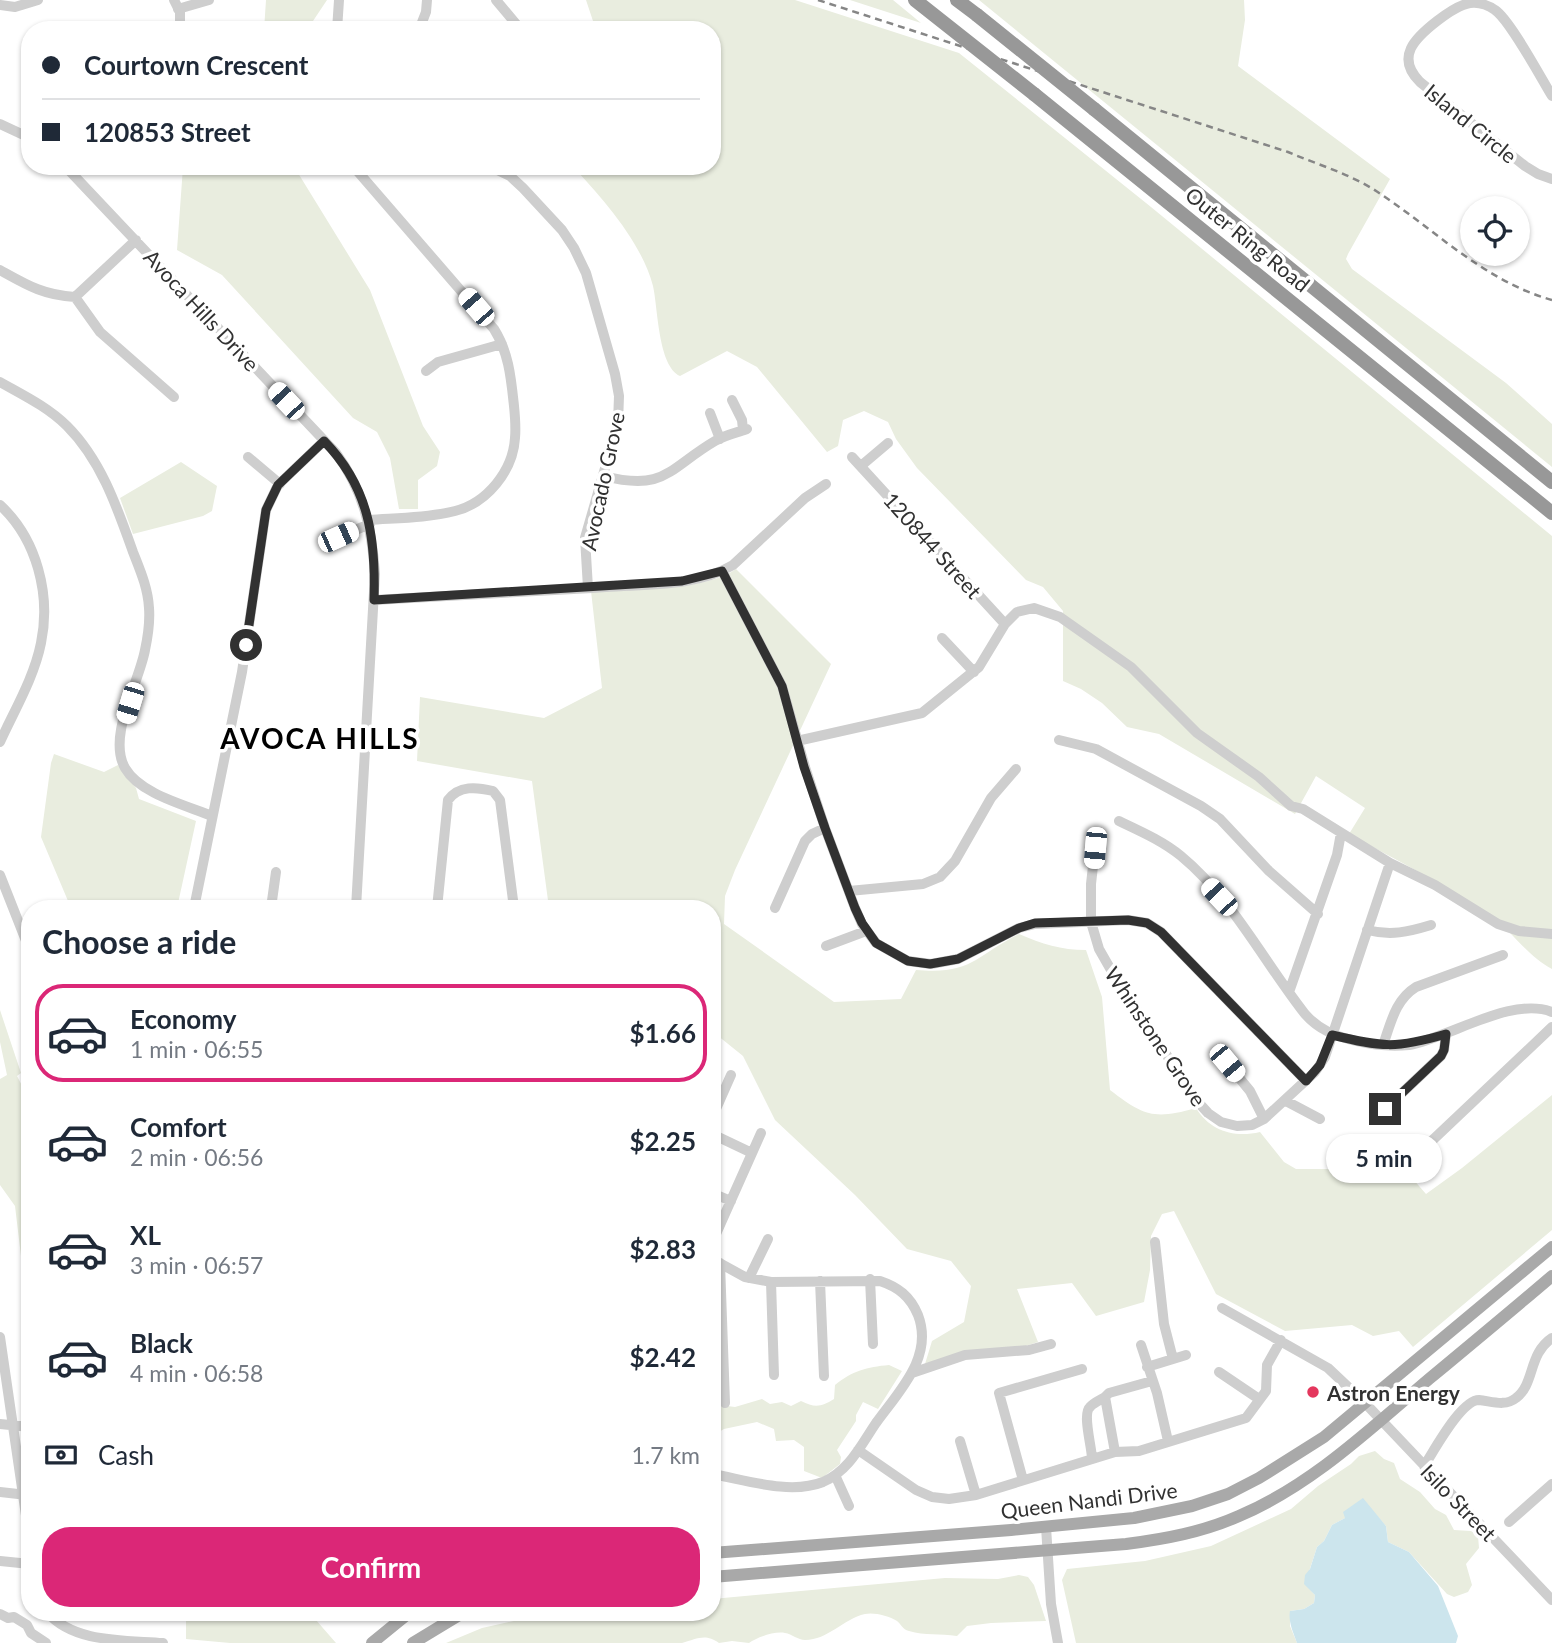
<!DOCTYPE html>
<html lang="en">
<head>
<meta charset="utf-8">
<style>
  body { margin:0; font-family:Lato,sans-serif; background:#f6f6f7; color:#1f2937; height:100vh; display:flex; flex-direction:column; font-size:26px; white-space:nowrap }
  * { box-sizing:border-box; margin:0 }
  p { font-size:23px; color:#747a83 }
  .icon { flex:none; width:38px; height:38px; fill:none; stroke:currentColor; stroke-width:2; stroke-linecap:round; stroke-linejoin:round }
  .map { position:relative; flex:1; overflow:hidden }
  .drawer { position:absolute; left:21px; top:900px; width:700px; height:721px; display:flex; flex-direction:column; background:#fff; border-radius:28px; box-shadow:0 2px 5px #0004 }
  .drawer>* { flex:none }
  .banner { position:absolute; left:21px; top:21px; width:700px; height:154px; border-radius:28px; box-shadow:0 2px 5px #0004; display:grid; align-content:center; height:154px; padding:0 21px; background:#fff }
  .controls { position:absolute; left:1460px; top:196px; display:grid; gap:14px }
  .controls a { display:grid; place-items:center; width:70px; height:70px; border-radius:50%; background:#fff; box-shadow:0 2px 5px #0004; font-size:35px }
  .end { position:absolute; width:32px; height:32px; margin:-16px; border:9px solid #313131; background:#fff; box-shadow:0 0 0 4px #fff }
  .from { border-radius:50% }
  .bubble { position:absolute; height:49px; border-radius:24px; background:#fff; box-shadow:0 2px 5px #0004; font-size:23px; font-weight:700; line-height:49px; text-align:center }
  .car { position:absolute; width:21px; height:42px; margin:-21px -10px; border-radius:9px; box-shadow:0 0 5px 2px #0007; background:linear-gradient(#fff 24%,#345 0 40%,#fff 0 76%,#345 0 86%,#fff 0) }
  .banner b { display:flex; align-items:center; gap:24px; height:66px; font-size:26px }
  .banner b+b { border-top:2px solid #e0e1e3 }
  .banner i { width:18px; height:18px; background:#1f2937 }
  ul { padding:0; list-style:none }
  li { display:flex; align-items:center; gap:21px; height:98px; margin:0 14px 10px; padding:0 7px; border:4px solid transparent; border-radius:28px }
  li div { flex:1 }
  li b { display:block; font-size:26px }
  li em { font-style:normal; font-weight:700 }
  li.on { border-color:#db2777 }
  li>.icon { width:63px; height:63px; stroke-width:1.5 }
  h2 { padding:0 21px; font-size:32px; line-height:84px }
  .pay { display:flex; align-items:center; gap:18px; height:77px; padding:0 21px; font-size:26px }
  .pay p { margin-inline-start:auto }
  .cta { display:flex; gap:14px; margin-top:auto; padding:14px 21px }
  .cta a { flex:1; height:80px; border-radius:28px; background:#db2777; color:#fff; font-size:28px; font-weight:700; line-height:80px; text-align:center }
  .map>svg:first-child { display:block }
  .green { fill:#e9eddf }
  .water { fill:#cce5ed }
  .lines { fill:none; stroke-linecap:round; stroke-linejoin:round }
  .minor { stroke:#cecece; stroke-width:10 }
  .major { stroke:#a9a9a9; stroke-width:12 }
  .highway { stroke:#989898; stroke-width:14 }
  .rail { stroke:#868686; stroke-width:2.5; stroke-dasharray:7 5; stroke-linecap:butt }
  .highway-bridge { stroke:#989898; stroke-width:14 }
  .route { stroke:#313131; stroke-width:9 }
  .poi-dot { fill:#e4375d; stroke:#fff; stroke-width:2.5 }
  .labels { text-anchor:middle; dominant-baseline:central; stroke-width:7; stroke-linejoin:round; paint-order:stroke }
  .street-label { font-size:21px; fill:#313131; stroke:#fff }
  .poi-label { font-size:21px; font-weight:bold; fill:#313131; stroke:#fff; text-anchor:start }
  .district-label { font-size:28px; font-weight:bold; letter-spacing:2px; fill:#000; stroke:#fff }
</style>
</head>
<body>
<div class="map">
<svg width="1552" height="1643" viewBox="0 0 1552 1643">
  <rect width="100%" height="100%" fill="#fff"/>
  <!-- green -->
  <path class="green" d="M266 0H327L307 30H264Z
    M586 0H795L959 53 1151 207 1552 536V969C1527 956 1513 932 1491 916 1447 885 1396 860 1349 834L1365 808 1316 776 1295 814 1159 734 1127 727 1102 703 1081 689 1063 681V611L1043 587 1026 580 917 468 896 439 888 422 864 411 843 420 838 446 827 452 757 367 727 351 680 376C658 366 658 308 653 286 642 243 602 197 572 166H712V30H596Z
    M850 0H893L921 23Z
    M979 0H1244L1245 20 1238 66 1390 179 1348 254 1346 259 1352 269 1506 383 1552 424V467Z
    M296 166 298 173 370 290 423 426 440 452 437 466 418 480V509H399L390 458 377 432 353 418 222 275 177 250 183 167Z
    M181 462 217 486 212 511 203 516 133 534 120 498Z
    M736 569 831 664 735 870 725 896 724 924 834 1002 901 999 916 970C972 975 975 956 1019 934 1042 944 1061 950 1086 950L1102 997 1110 1090C1144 1116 1154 1120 1196 1108 1210 1131 1234 1138 1260 1132L1284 1162 1296 1169H1336L1379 1140 1426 1194 1462 1168 1552 1095V1230L1413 1347 1399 1331 1373 1336 1352 1325 1285 1331 1216 1294 1174 1211 1162 1214 1151 1236 1150 1270 1144 1302 1096 1316 1072 1283 1017 1289 1038 1342 1016 1349 925 1364 932 1341 964 1322 971 1286 951 1261 907 1249 855 1195 775 1120 743 1056 712 1031V908H549L532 781 417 761 420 697 544 718 602 688 591 591C631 588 704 592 736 569Z
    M54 754 104 772 118 765 136 788 139 799 196 821 177 908H71L41 837 51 763Z
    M0 1010 21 1073 17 1076 30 1101V1331L15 1206 0 1185V1079L7 1075 0 1042Z
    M889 1365 902 1371 878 1409 863 1402 856 1415V1421L837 1450 841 1457 840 1464 822 1478 804 1471V1447L794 1440 776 1441 774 1429 757 1422 724 1429 712 1436V1404L735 1407 762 1399 770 1404 782 1402 791 1406 801 1401C815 1408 821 1407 834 1399L835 1385C852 1371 867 1367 889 1365Z
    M1375 1451 1384 1459 1394 1463 1400 1479 1420 1492 1435 1509 1446 1515 1454 1530 1471 1531 1478 1536 1479 1548 1466 1564 1472 1585 1468 1592 1454 1597 1447 1594 1409 1552 1388 1542 1386 1526 1362 1499 1345 1518 1332 1525 1324 1541 1317 1547 1305 1584 1315 1595 1314 1603 1304 1609 1290 1611V1626L1297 1643H1076L1062 1580 1067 1569 1145 1561 1211 1546 1291 1509 1318 1486 1351 1464 1359 1456Z
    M1019 1575 1028 1577 1034 1585 1046 1621 991 1623 967 1626 957 1636C940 1633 925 1636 909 1631 902 1629 902 1625 897 1621 889 1616 874 1612 865 1614 843 1619 828 1640 805 1640 798 1640 792 1634 785 1633 775 1631 757 1637 749 1643L732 1641 719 1643C705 1633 697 1639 682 1643H446L482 1628 532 1617H578L614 1612H712V1599L945 1578 998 1579Z
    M184 1612H309L336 1643H230L186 1639V1616Z"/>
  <!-- water -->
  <path class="water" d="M1363 1498 1386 1526 1388 1542 1409 1552 1438 1586 1458 1636 1456 1643H1297C1293 1632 1288 1621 1290 1611L1304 1609 1314 1603 1315 1595 1304 1584 1305 1575 1310 1569 1317 1547 1324 1541 1332 1525 1345 1518 1343 1512Z"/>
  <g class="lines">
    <!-- minor -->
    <path class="minor" d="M174 0 180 12V30
      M496 0 521 30
      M0 5 15 7 38 0
      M178 9 209 0
      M337 30 339 0
      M419 30 426 12 427 0
      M1552 96C1541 78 1510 20 1495 10 1488 5 1478 2 1470 3 1458 5 1446 14 1437 21 1415 38 1395 57 1420 82L1525 166 1538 174 1552 179
      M0 124 30 138
      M65 166 336 453C363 490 372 528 375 574L356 908
      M353 166 494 329C509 353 511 378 514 406 515 416 516 427 515 438 513 471 487 503 455 511 428 518 397 518 369 520
      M489 166 510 176 523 188 562 230 574 248 586 273 615 374 619 396 618 423 585 538 588 588
      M0 270C27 285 43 295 75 297L136 240
      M75 297 100 332 174 397
      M426 371 438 362 502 344
      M0 382C23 395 48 407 67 426 101 460 117 507 133 552 140 570 148 588 149 608 150 621 148 636 145 650 139 683 107 736 125 768 140 794 185 805 212 816
      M732 400 742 420 743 430
      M710 413 720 439
      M248 457 280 484
      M852 457 1005 624
      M862 465 888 443
      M604 476C665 492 669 468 715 441 725 435 736 433 747 429
      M0 505C37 539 51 595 41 643 34 678 14 711 0 742
      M338 537 370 524
      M722 571 782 686 805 767 825 828 855 908 862 924 876 943 908 961 931 964 958 959 1019 928 1035 924 1128 920 1147 923 1161 932 1306 1081
      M374 600C452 596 529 592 606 587 648 584 696 587 733 565L805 498 826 484
      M942 638 974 672
      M1059 740 1096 749 1201 806 1220 819 1269 871 1318 914
      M797 741 922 713 979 667 1005 624 1017 612 1034 608 1060 617 1131 667 1197 733 1259 777 1291 806 1303 809 1390 863 1435 885 1498 924 1519 931 1552 934
      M1119 821C1140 831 1163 841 1181 856 1232 898 1264 962 1305 1014 1319 1030 1335 1036 1356 1041 1373 1045 1391 1047 1409 1045 1451 1037 1512 996 1552 1012
      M1095 848 1091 884V922L1099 949 1115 977 1197 1101 1208 1113 1221 1122 1237 1126 1252 1125 1264 1119 1315 1072 1325 1057 1390 863
      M0 875 30 951
      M849 891 923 884 940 877 955 861 991 798 1016 769
      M194 908 242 672 266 510 278 485 324 441
      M271 908 276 872
      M437 908 448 800C459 785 477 787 493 791L500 800 514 908
      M775 908 805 841 812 834 825 828
      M1367 930C1391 936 1408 932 1431 925
      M826 946 866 931
      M1289 992 1337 855 1341 833
      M1383 1045C1391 1023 1395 1000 1416 987L1503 955
      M1227 1063 1250 1091 1264 1119
      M1286 1101 1320 1119
      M1385 1109 1441 1056 1444 1050 1446 1034
      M712 1118 731 1075
      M712 1134 752 1153
      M1420 1152 1552 1027
      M712 1193 731 1201
      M1155 1242 1164 1324 1173 1359
      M712 1243 761 1133
      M712 1259 745 1277 771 1282 880 1281C898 1287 910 1296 918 1315 934 1357 899 1391 876 1423 861 1445 849 1471 823 1482 790 1495 746 1480 712 1474
      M720 1263 725 1403
      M749 1278 768 1239
      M870 1279 873 1344
      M820 1281 824 1376
      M771 1282 774 1375
      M1222 1308 1328 1368 1365 1403 1552 1600
      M0 1337 30 1543
      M1141 1345 1157 1393 1168 1441
      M1147 1367 1186 1355
      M1219 1372 1259 1399
      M912 1373 965 1355 1029 1350 1051 1344
      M0 1424 30 1427
      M960 1441 976 1495
      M858 1450 916 1490 932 1497 949 1499 976 1495 1115 1452 1139 1451 1246 1418 1266 1391 1267 1365 1281 1340
      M1115 1452 1105 1397 1109 1393 1152 1381
      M1092 1459C1092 1447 1082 1414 1090 1407 1093 1403 1100 1400 1105 1397
      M1424 1466C1434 1451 1461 1400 1479 1400 1491 1401 1505 1407 1516 1398 1535 1384 1528 1354 1552 1338
      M835 1475 849 1506
      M1023 1480 999 1393 1082 1369
      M0 1492 27 1495
      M712 1519H715
      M1509 1522 1552 1484
      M1046 1527 1051 1604 1058 1643
      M0 1561 30 1564
      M47 1612C73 1643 124 1640 163 1643
      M0 1614 8 1618 14 1617 27 1625 31 1633 46 1643"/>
    <!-- major -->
    <path class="major" d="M712 1553 1011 1530 1134 1518 1192 1506 1228 1494 1259 1478 1324 1437 1552 1247
      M712 1577 1126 1544C1165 1539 1203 1532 1239 1516 1312 1485 1370 1429 1429 1379 1470 1345 1511 1311 1552 1276
      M372 1643 410 1612
      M413 1643 464 1612"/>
    <!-- highway -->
    <path class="highway" d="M957 0 977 15
      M1034 94 1552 513
      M1094 109 1552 482"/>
    <!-- rail -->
    <path class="rail" d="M818 0 1288 152C1316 164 1347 173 1373 189 1431 226 1483 281 1552 300"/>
    <!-- highway-bridge -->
    <path class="highway-bridge" d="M915 0 1034 94
      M977 15 1094 109"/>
  </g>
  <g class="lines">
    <!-- route -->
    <path class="route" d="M246 645 266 510 278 485 324 441C369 487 376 538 374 600L682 581 722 571 782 686 804 767 825 828 855 908 862 923 876 943 908 961 930 964 958 959 1019 928 1035 923 1128 920 1147 923 1161 932 1306 1081 1320 1065 1332 1035C1382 1047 1396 1049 1446 1034L1444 1050 1441 1056 1385 1109"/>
  </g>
  <!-- markers -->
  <circle class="poi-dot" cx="1313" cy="1392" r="7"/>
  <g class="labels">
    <!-- street labels -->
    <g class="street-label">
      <text transform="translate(1471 123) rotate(39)">Island Circle</text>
      <text transform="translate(1248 239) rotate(39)">Outer Ring Road</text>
      <text transform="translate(202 310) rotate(47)">Avoca Hills Drive</text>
      <text transform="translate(602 481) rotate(-78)">Avocado Grove</text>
      <text transform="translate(933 545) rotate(48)">120844 Street</text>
      <text transform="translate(1156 1036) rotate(56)">Whinstone Grove</text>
      <text transform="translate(1089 1500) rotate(-7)">Queen Nandi Drive</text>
      <text transform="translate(1459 1502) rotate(46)">Isilo Street</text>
    </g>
    <!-- poi labels -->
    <g class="poi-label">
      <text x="1327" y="1392">Astron Energy</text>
    </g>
    <!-- district labels -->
    <g class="district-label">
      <text x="320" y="738">AVOCA HILLS</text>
    </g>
  </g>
</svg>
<div class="controls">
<a><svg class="icon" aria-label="locate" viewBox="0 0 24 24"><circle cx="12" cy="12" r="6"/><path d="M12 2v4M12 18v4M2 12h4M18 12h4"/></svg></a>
</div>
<i class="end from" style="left:246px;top:645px"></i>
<i class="end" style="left:1385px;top:1109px"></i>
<div class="bubble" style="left:1326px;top:1134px;width:116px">5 min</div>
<i class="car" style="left:476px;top:307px;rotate:319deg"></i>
<i class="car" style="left:286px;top:401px;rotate:317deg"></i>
<i class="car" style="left:338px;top:537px;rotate:66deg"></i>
<i class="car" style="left:130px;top:703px;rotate:197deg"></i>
<i class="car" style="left:1095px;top:848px;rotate:185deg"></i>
<i class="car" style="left:1219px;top:897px;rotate:317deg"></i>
<i class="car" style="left:1227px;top:1063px;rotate:140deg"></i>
<div class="banner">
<b><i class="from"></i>Courtown Crescent</b>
<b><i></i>120853 Street</b>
</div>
<section class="drawer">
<h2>Choose a ride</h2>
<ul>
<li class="on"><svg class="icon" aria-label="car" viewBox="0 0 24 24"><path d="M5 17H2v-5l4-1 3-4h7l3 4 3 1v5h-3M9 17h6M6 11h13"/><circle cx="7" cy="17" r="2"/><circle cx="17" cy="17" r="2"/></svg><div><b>Economy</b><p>1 min · 06:55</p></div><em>$1.66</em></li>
<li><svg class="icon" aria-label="car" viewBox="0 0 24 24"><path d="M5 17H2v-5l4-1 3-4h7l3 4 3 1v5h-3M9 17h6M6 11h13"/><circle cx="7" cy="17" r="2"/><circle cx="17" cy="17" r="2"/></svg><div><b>Comfort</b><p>2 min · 06:56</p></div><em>$2.25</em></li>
<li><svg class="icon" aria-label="car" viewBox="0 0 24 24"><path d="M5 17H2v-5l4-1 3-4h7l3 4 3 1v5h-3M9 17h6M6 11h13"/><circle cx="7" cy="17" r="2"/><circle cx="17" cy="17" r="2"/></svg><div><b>XL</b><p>3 min · 06:57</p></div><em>$2.83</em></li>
<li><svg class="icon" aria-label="car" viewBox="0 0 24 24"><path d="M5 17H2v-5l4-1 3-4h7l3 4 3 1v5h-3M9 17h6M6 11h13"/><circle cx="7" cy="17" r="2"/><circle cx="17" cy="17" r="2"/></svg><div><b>Black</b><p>4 min · 06:58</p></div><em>$2.42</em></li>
</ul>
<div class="pay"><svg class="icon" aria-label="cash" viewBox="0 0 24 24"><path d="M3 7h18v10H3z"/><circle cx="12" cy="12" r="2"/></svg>Cash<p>1.7 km</p></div>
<div class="cta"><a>Confirm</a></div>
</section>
</div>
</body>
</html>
